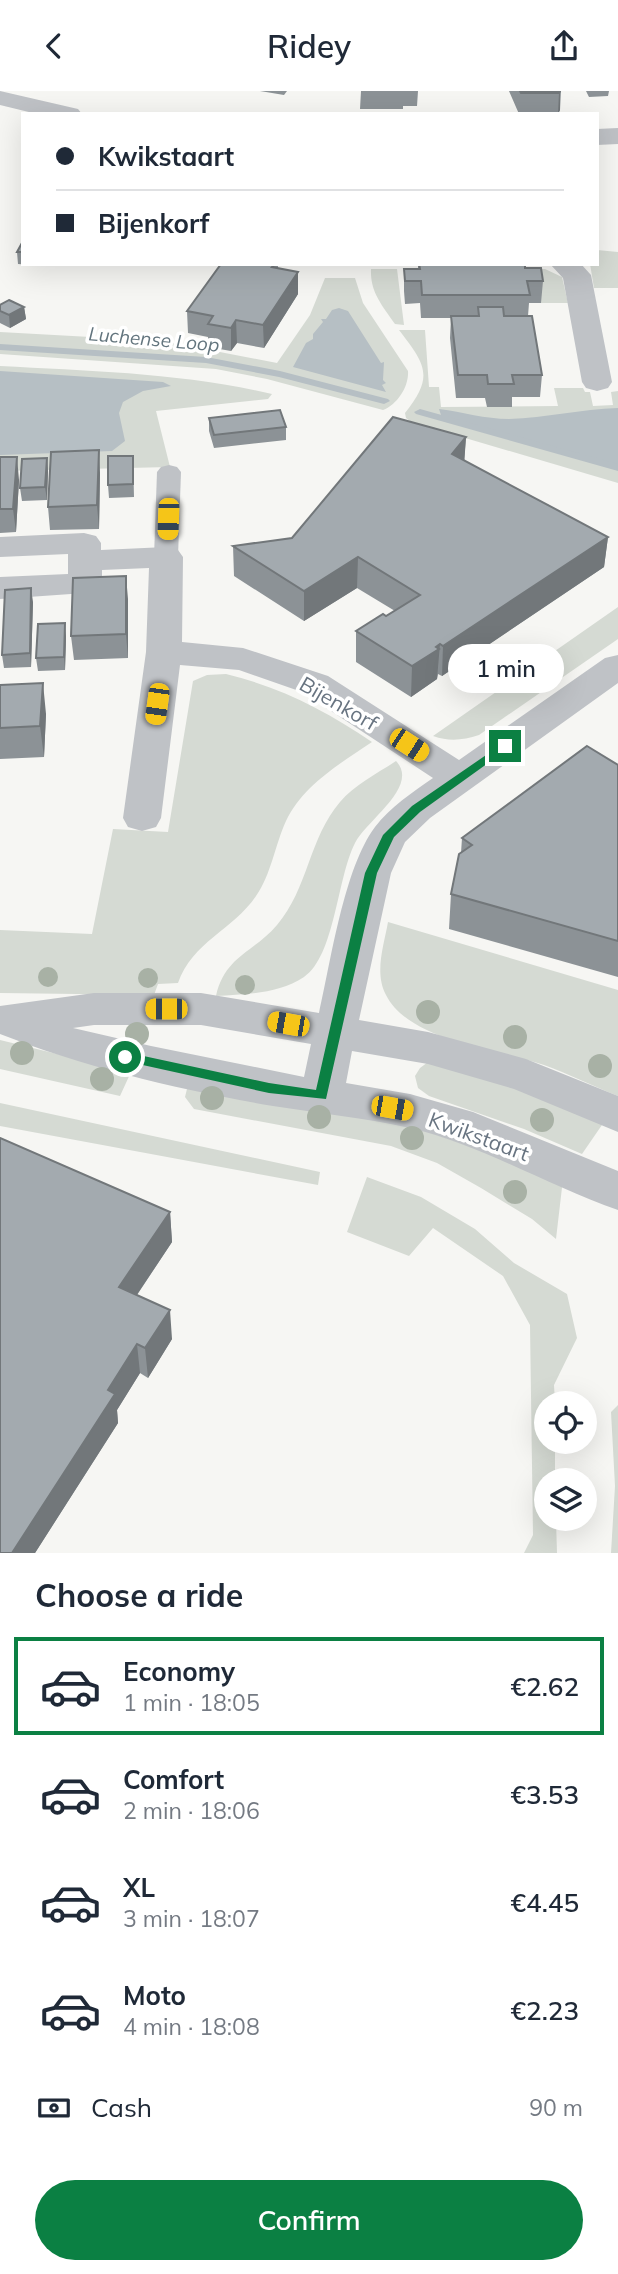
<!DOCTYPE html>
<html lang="en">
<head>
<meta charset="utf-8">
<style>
  body { margin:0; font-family:Mulish,sans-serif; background:#f6f6f7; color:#1f2937; height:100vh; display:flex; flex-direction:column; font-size:26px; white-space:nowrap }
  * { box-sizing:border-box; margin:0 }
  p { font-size:23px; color:#747a83 }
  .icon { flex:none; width:38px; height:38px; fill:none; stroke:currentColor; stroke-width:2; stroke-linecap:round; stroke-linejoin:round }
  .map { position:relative; height:1462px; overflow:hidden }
  .sheet { display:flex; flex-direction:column; background:#fff; flex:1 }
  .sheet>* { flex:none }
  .top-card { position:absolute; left:21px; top:21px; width:578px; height:154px; border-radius:0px; box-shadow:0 7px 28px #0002; display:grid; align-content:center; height:154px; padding:0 35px; background:#fff }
  .fabs { position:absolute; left:534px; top:1300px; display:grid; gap:14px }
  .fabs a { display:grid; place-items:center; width:63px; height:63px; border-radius:50%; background:#fff; box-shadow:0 7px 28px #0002; font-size:35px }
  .end { position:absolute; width:32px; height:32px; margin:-16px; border:9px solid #0b8043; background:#fff; box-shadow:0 0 0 4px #fff }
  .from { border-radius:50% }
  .bubble { position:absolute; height:49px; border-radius:24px; background:#fff; box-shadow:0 7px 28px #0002; font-size:23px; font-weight:600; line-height:49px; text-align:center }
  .car { position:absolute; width:21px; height:42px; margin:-21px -10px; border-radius:9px; box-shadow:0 0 5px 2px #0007; background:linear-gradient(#f5c518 24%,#345 0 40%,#f5c518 0 76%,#345 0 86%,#f5c518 0) }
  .top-card b { display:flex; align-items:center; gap:24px; height:66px; font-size:26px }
  .top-card b+b { border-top:2px solid #e0e1e3 }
  .top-card i { width:18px; height:18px; background:#1f2937 }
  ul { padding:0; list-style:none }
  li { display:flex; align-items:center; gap:21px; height:98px; margin:0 14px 10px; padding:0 21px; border:4px solid transparent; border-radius:0px }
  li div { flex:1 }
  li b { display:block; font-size:26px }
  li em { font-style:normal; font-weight:600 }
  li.current { border-color:#0b8043 }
  li>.icon { width:63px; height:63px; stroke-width:1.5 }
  h2 { padding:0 35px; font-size:32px; line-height:84px }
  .pay { display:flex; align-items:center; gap:18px; height:77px; padding:0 35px; font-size:26px }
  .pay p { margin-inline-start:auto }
  .cta { display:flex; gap:14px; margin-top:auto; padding:14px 35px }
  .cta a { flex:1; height:80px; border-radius:42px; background:#0b8043; color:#fff; font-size:28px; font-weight:600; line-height:80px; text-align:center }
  header { display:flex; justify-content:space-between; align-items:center; height:91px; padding:0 35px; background:#fff; font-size:32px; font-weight:600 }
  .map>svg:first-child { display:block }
  .green { fill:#d5dad3 }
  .water { fill:#b6bfc4 }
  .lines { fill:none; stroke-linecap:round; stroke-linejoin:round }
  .stream { fill:#b6bfc4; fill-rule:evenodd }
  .service { fill:#bfc2c6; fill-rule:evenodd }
  .minor { fill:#bfc2c6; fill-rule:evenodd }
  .tree { fill:#a8b1a5 }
  .wall { fill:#8c9296 }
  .shaded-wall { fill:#72777a }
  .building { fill:#a3aaaf; stroke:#72777a; stroke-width:2 }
  .route { fill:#0b8043 }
  .labels { text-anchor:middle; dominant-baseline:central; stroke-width:7; stroke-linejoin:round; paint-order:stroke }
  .far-water-label { font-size:19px; font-style:italic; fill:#63757e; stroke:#fff }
  .street-label { font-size:21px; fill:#687481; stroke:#fff }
</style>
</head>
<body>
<header><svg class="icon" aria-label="back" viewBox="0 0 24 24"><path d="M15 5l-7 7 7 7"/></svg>Ridey<svg class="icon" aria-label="share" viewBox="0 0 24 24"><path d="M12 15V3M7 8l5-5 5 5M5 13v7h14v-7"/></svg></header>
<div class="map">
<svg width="618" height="1462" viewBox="0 0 618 1462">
  <rect width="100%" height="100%" fill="#f6f6f3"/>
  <!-- green -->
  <path class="green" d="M597 159 618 161V197H594L590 173H597Z
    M371 178H397L404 234 395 233C382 214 370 201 371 178Z
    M535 178H545L562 186 568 212H541Z
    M325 187H355L363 212 408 280C409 295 398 313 383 319L267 288 216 278 0 263V241L163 250 277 272 310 224Z
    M399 239H425L429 296H439L441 316 558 315 554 297H583L585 301H590L593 315 613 314 611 301 618 300V392L411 331 406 327 405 322C435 285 425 273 399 239Z
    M0 275C91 280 183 282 272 303L268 308 156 320 170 376 0 380Z
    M618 516V548L479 644C463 649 450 651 433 645Z
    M226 583C280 596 327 620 372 651 341 672 303 694 286 730 275 754 271 784 256 805 233 839 192 851 178 892L158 893 154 904 0 902V839L92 843 113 738 168 741 193 590 207 584Z
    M396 670C420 695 367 729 355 752 337 787 335 865 304 886 278 903 246 903 216 905 225 865 253 862 277 834 308 798 309 747 340 711 354 694 378 682 396 670Z
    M388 831 618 899V1005C593 995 569 983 544 974 499 959 409 950 386 904 374 882 384 854 388 831Z
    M0 949 131 981 120 1005 0 978Z
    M428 971 474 982 604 1031 582 1063 524 1038 429 1005 418 997 415 985 420 977Z
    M189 990 380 1024 563 1088 556 1148 532 1128 481 1097 437 1072 391 1055 194 1018 185 1006Z
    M0 1012 320 1081 318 1094 0 1035Z
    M367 1086 421 1106 475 1138 514 1172 567 1203 577 1247 554 1294 555 1312H546V1351H555V1389L546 1390V1428H556L557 1462H524L533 1444 530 1234 503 1185 433 1137 409 1165 347 1141Z
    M618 1314V1462H611L615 1395 611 1321Z"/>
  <!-- water -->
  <path class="water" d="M339 217 348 220 381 272 384 271 383 289 386 292 382 294 386 301 293 276 306 252 313 248V243L323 231 321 228H326L332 219Z
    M0 280 163 291 171 295 143 300 123 311 119 322 125 350 112 360 0 364Z
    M618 317V377L442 327 439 318C463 321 485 328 509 328 546 327 581 318 618 317Z"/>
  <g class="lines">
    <!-- stream -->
    <path class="stream" d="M0 253 206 266 280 280 388 308 390 310 384 313 279 286 206 272 0 259Z
      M420 318 618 373V380L416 323 414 321Z"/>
    <!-- service -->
    <path class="service" d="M169 374 177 376 181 381 178 466 175 471 166 473 157 471 154 466 157 381 161 376Z"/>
    <!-- minor -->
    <path class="minor" d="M0 0 78 18 82 23H37L0 14Z
      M618 37V53L597 54V38Z
      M550 173H581L591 184 612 291 608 297 597 300 586 297 582 291 563 187Z
      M84 442 96 445 101 452V459L166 456 178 459 183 466 182 551 243 557 328 585 459 669 605 567 618 564V592L430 727 405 751 391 782 359 929 428 941 526 968 618 1005V1041L514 998 428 973 352 960 346 992 410 1003 473 1021 618 1080V1119C548 1095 482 1054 410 1037 365 1027 318 1022 273 1015 180 999 87 977 0 943V915L94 902H201L319 922C331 870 344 777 375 736 390 716 413 701 433 687L302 601 239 579 180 574 161 727 156 736 142 740 128 736 123 727 146 561 149 477 102 479V492L97 499 85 502 0 508V486L68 483V463L0 466V446ZM94 934H201L311 953 304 986 151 955 73 937Z"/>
  </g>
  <!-- trees -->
  <g class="tree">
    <circle cx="48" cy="886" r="10"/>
    <circle cx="148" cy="887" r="10"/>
    <circle cx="245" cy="894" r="10"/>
    <circle cx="428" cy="921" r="12"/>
    <circle cx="137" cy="943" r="12"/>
    <circle cx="515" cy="946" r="12"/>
    <circle cx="22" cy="962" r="12"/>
    <circle cx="600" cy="975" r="12"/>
    <circle cx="102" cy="988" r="12"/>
    <circle cx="212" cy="1007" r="12"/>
    <circle cx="319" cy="1026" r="12"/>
    <circle cx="542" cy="1029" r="12"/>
    <circle cx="412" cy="1047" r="12"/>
    <circle cx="515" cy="1101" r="12"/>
  </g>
  <!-- wall -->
  <path class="wall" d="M260 0H287L284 4Z
    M361 0H418L417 15H403V18H360Z
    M509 0H561L560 19 558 23H519Z
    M586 0H609L608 5 589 6Z
    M23 150V173H45L44 175 18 173 17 161Z
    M221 173H278V177L298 203 264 257 237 252 231 260 208 256V246L188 242 187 220Z
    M418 173H525V177L543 190 541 212H529L528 225 542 284 540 306H512V316H487L485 307H456L450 247 451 227H421L420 212 405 213 404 200V178H418Z
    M0 214 24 216 26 228 10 237 0 232Z
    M209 327 286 336V349L214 357 209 340Z
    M466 346 464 370 608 446 604 476 442 585 438 583 437 588 411 606 356 571V540L386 525 395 520 357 497 304 530 234 485 233 455 292 447Z
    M133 365 134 406 109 407 108 394Z
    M0 366 19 389 16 441 0 442Z
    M47 367 48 380 47 409 22 410 20 397Z
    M100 382 99 438 50 439 48 416Z
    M128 508V567L74 569 71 545Z
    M33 511 31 576 4 577 2 564Z
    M66 545 65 579 38 580 36 567Z
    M0 594 46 623 44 666 0 668Z
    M618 674V886L449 838 451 803 461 762 462 747Z
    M170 1121 172 1151 137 1204 172 1248 148 1287 140 1282 117 1319 118 1332 35 1462H0Z"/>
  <!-- shaded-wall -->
  <path class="shaded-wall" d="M560 0V19L558 23 559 2Z
    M298 181V203L264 257 263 234Z
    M24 216 26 228 10 237 9 224Z
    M236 229 237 252 231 260V237Z
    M466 346 464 375 452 363Z
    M99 359 100 382 99 438 97 414Z
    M17 366 19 389 16 441 13 418Z
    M47 367 48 380 47 409 45 396Z
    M608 446 604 476 442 585 443 555Z
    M358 466 357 497 304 530V500Z
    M126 485 128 508V567L126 543Z
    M31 497 33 511 31 576 30 562Z
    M65 532 66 545 65 579 64 566Z
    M440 553 437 588 411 606 412 575Z
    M43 592 46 623 44 666 40 635Z
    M170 1121 172 1151 122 1226 119 1196Z
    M170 1219 172 1248 148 1287 145 1257Z
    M137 1253 140 1282 117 1319 118 1332 35 1462H12L108 1299Z"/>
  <!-- building -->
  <path class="building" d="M520 0H560L559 2H521Z
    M23 150V161H17Z
    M221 173H275L272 176 298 181 263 234 236 229 231 237 208 233 213 225 187 220Z
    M419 173H525V177H541L543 190H527L530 204H422L421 190H405L404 178H420Z
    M9 209 24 216 9 224 0 220V214Z
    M478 216H503L504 225H532L542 284H512L514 293H488L487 284H458L451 225H479Z
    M280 319 286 336 214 344 209 327Z
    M393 326 466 346 452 363 608 446 443 555 440 553 436 556 439 558 412 575 356 540 383 523 386 525 420 504 358 466 304 500 233 455 292 447Z
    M99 359 97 414 48 416 51 361Z
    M108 365H133V393L108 394Z
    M0 366H17L13 418H0Z
    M47 367 45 396 20 397 22 368Z
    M126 485V543L71 545 73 487Z
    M31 497 30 562 2 564 5 499Z
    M65 532 64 566 36 567 38 533Z
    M43 592 40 635 0 637V594Z
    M587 655 618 674V850L451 803 459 763 472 754 462 747Z
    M0 1047 170 1121 119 1196 170 1219 145 1257 137 1253 108 1299 115 1303 12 1462H0Z"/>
  <!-- route -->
  <path class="route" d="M505 651 511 655 509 657 420 721 394 746 377 782 326 1008 269 1002 120 969 119 966 125 961 269 992 316 999 365 782 383 744 412 715Z"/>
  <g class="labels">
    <!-- far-water labels -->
    <g class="far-water-label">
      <text transform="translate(154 248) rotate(5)">Luchense Loop</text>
    </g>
    <!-- street labels -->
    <g class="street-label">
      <text transform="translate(339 612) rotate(30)">Bijenkorf</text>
      <text transform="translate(479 1045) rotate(20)">Kwikstaart</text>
    </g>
  </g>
</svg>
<div class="fabs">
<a><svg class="icon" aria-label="locate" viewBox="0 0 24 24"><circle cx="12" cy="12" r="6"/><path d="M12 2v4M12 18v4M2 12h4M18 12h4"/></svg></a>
<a><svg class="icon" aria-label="layers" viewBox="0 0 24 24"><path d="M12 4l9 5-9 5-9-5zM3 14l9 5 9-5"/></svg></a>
</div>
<i class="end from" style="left:125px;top:966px"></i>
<i class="end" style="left:505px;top:655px"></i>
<div class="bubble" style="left:448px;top:553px;width:116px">1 min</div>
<i class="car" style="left:168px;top:428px;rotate:182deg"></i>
<i class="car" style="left:157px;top:613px;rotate:188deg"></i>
<i class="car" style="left:409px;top:654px;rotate:123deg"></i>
<i class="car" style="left:166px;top:918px;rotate:270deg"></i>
<i class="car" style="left:288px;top:933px;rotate:280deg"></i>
<i class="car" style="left:392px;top:1017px;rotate:100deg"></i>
<div class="top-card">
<b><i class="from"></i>Kwikstaart</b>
<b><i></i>Bijenkorf</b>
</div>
</div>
<section class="sheet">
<h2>Choose a ride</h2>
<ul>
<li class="current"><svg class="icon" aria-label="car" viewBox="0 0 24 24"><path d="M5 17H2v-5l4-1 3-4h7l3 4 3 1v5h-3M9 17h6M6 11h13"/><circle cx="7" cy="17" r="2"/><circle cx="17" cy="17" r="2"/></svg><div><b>Economy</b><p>1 min · 18:05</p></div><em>€2.62</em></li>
<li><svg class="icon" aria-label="car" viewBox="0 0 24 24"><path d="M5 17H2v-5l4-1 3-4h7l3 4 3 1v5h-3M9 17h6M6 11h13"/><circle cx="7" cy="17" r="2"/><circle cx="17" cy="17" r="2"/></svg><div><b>Comfort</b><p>2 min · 18:06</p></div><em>€3.53</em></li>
<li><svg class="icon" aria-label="car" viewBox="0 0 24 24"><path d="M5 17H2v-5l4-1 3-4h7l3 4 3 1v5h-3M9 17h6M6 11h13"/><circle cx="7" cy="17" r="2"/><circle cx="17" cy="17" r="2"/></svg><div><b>XL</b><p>3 min · 18:07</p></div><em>€4.45</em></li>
<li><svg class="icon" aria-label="car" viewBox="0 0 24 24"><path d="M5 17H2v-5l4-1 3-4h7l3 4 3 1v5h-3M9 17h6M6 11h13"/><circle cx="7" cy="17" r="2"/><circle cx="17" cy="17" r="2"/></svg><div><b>Moto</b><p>4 min · 18:08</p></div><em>€2.23</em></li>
</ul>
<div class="pay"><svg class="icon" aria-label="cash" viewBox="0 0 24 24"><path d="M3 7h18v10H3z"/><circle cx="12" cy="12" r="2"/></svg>Cash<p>90 m</p></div>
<div class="cta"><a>Confirm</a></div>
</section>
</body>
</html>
